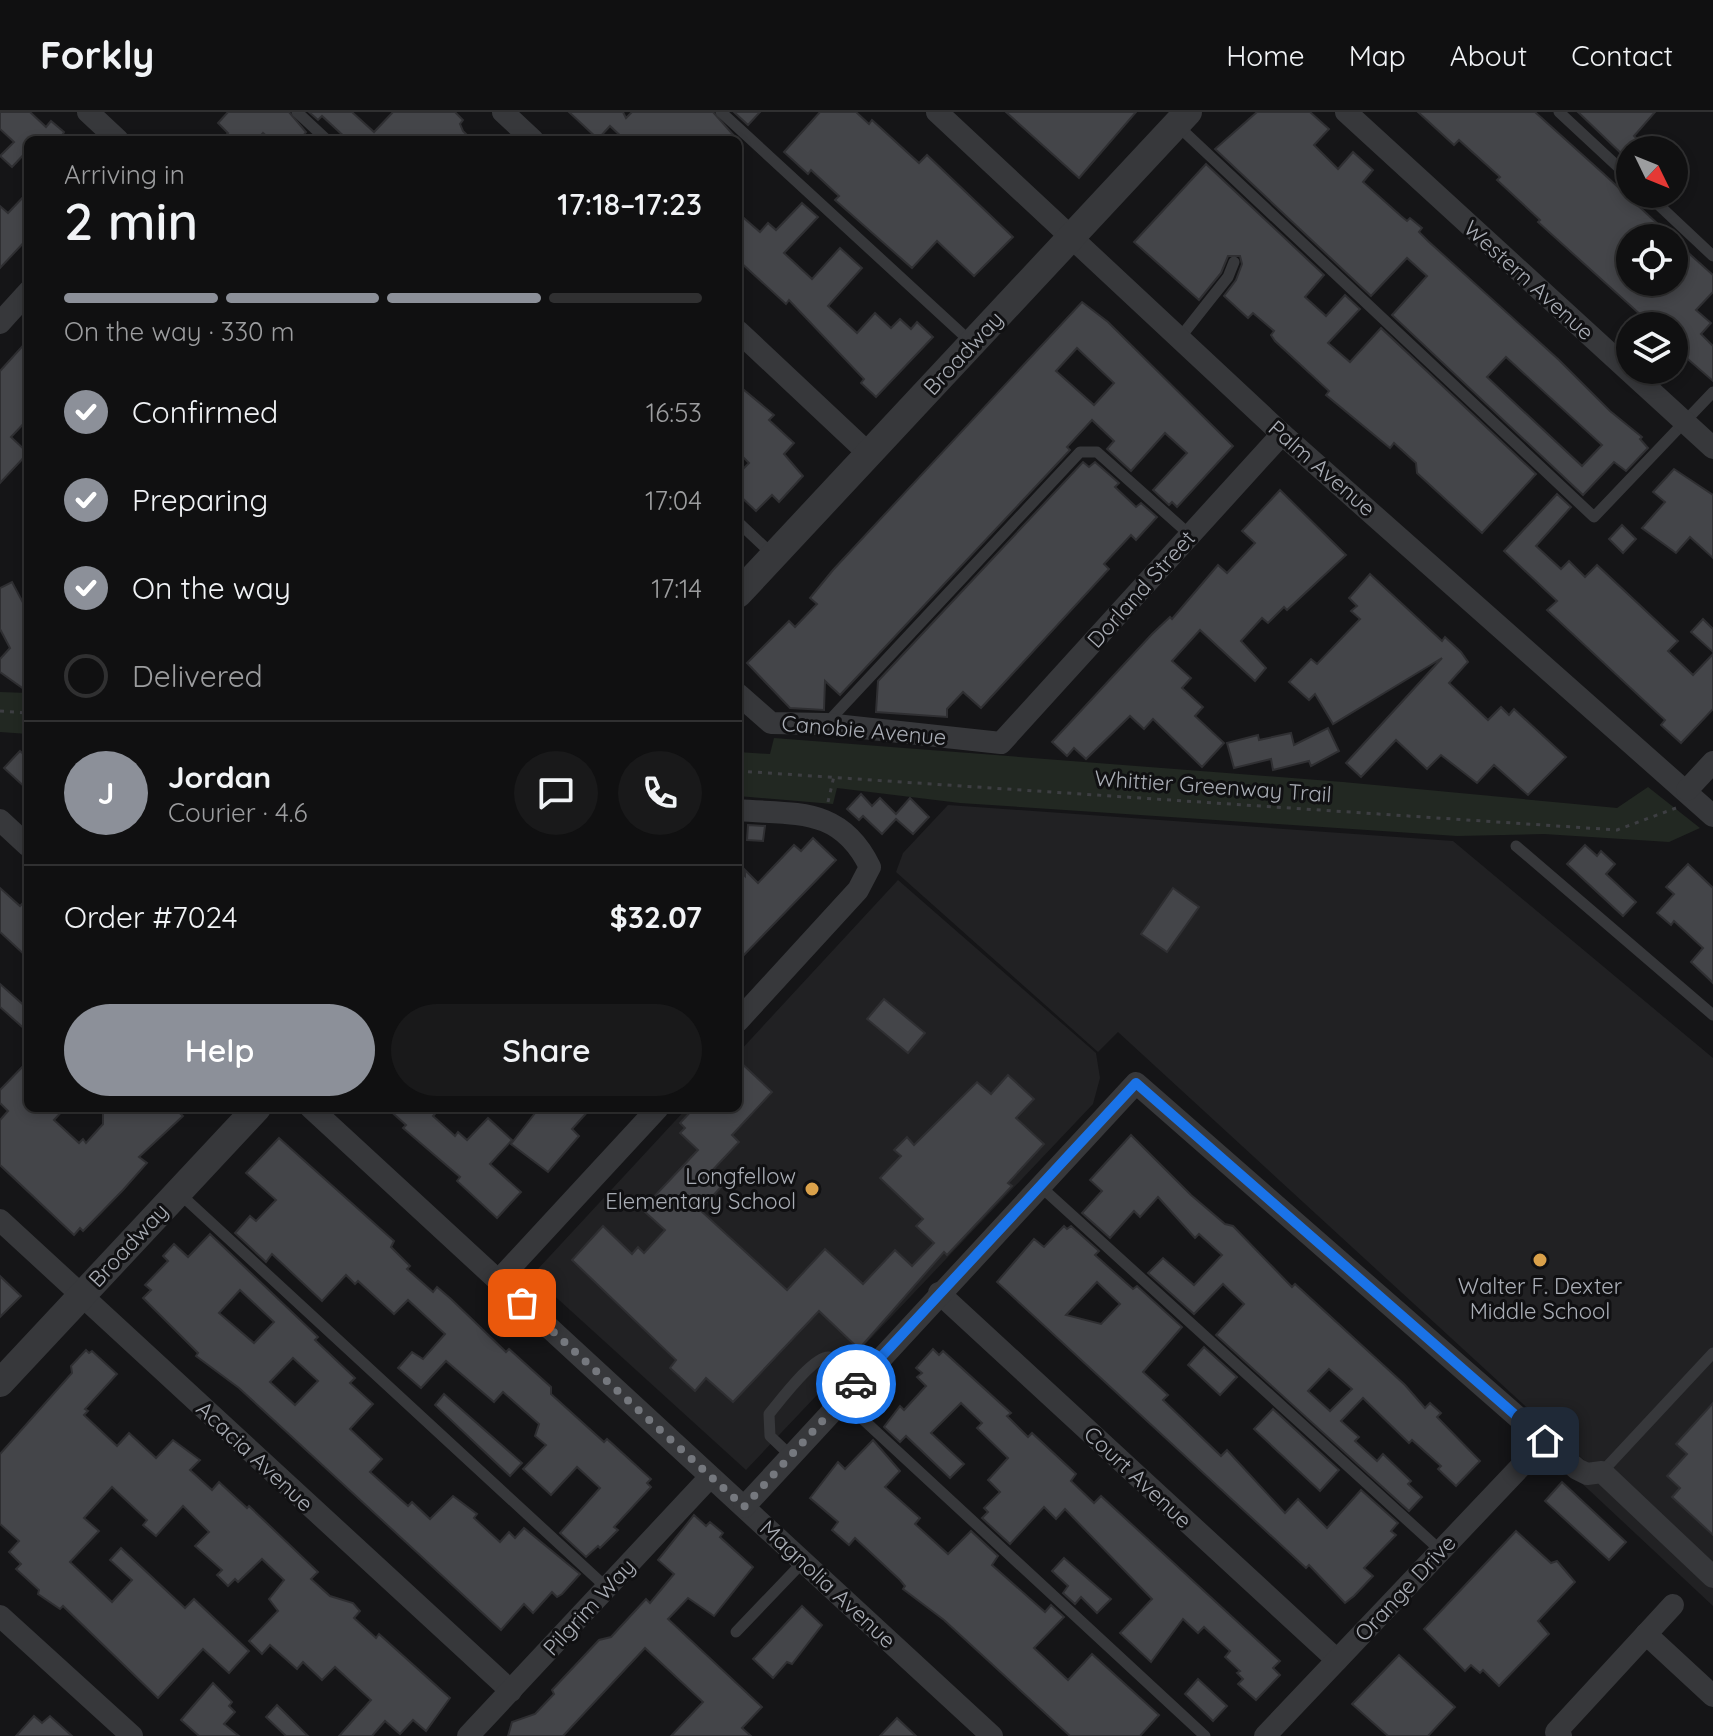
<!DOCTYPE html>
<html lang="en">
<head>
<meta charset="utf-8">
<style>
  body { margin:0; font-family:Quicksand,sans-serif; background:#19191a; color:#f1f3f6; height:100vh; display:flex; flex-direction:column; font-size:30px; white-space:nowrap }
  * { box-sizing:border-box; margin:0 }
  p { font-size:26px; color:#9c9d9f }
  .icon { flex:none; width:44px; height:44px; fill:none; stroke:currentColor; stroke-width:2; stroke-linecap:round; stroke-linejoin:round }
  .map { position:relative; flex:1; overflow:hidden }
  .drawer { position:absolute; left:24px; top:24px; width:718px; height:976px; display:flex; flex-direction:column; background:#101011; border-radius:12px; box-shadow:0 4px 12px #0003,0 0 0 2px #303031 }
  .drawer>* { flex:none }
  .needle { width:52px; rotate:133deg }
  .controls { position:absolute; left:1616px; top:24px; display:grid; gap:16px }
  .controls a { display:grid; place-items:center; width:72px; height:72px; border-radius:50%; background:#101011; box-shadow:0 4px 12px #0003,0 0 0 2px #303031; font-size:40px }
  .pin { position:absolute; display:grid; place-items:center; width:68px; height:68px; color:#fff; margin:-34px; border-radius:16px; box-shadow:0 4px 12px #0006 }
  .courier { position:absolute; display:grid; place-items:center; width:80px; height:80px; margin:-40px; border:6px solid #1a73e8; border-radius:50%; background:#fff; color:#222; box-shadow:0 2px 10px #0007 }
  .headline em { font-style:normal; font-weight:600 }
  .headline div { display:flex; flex-direction:column-reverse }
  .headline { display:flex; align-items:center; justify-content:space-between; height:136px; padding:0 40px }
  h1 { font-size:52px; font-weight:600; line-height:60px }
  .bar { display:grid; grid-template-columns:repeat(4,1fr); gap:12px 8px; align-content:center; height:96px; padding:0 40px }
  .bar i { height:10px; border-radius:6px; background:#303031 }
  .bar .on { background:#8c9099 }
  .bar p { grid-column:span 4 }
  .line { display:flex; align-items:center; gap:20px; padding:0 40px; border-top:2px solid #303031 }
  .line div { flex:1 }
  .round { display:grid; place-items:center; flex:none; width:84px; height:84px; border-radius:42px; background:#19191a }
  ol { padding:0 40px; list-style:none }
  li { display:flex; align-items:center; gap:24px; height:88px }
  li p { margin-inline-start:auto }
  li .icon { padding:8px; border-radius:50%; background:#8c9099; color:#fff; stroke-width:4 }
  li:last-child { color:#9c9d9f }
  li i { width:44px; height:44px; border:4px solid #303031; border-radius:50% }
  .action { display:flex; gap:16px; margin-top:auto; padding:16px 40px }
  .action a { flex:1; height:92px; border-radius:48px; background:#8c9099; color:#fff; font-size:32px; font-weight:600; line-height:92px; text-align:center }
  .action a+a { background:#19191a; color:#f1f3f6 }
  header { display:flex; align-items:center; gap:48px; box-sizing:border-box; height:112px; padding:0 40px; background:#101011; border-bottom:2px solid #303031 }
  header strong { font-size:38px }
  nav { display:flex; gap:44px; margin-inline-start:auto; font-size:28px }
  .map>svg:first-child { display:block }
  .built { fill:#212123 }
  .green { fill:#222822 }
  .building { fill:#444549; stroke:#2f2f32; stroke-width:2; fill-rule:evenodd }
  .lines { fill:none; stroke-linecap:round; stroke-linejoin:round }
  .path { stroke:#3d3e42; stroke-width:3; stroke-dasharray:4 6; stroke-linecap:butt }
  .service { stroke:#37383b; stroke-width:11 }
  .minor { stroke:#37383b; stroke-width:22 }
  .tertiary { stroke:#37383b; stroke-width:28 }
  .done { stroke:#75787e; stroke-width:8; stroke-dasharray:0 14.4 }
  .route { stroke:#1a73e8; stroke-width:10 }
  .poi-dot { fill:#daa14a; stroke:#101012; stroke-width:3 }
  .labels { text-anchor:middle; dominant-baseline:central; stroke-width:6; stroke-linejoin:round; paint-order:stroke }
  .street-label { font-size:22px; fill:#a9adb5; stroke:#101012 }
  .poi-label { font-size:22px; fill:#a9adb5; stroke:#101012; text-anchor:end }
</style>
</head>
<body>
<header>
<strong>Forkly</strong>
<nav><a>Home</a><a>Map</a><a>About</a><a>Contact</a></nav>
</header>
<div class="map">
<svg width="1713" height="1624" viewBox="0 0 1713 1624">
  <rect width="100%" height="100%" fill="#151517"/>
  <g class="built">
    <path d="M948 693 1453 729 1713 946V1494L1574 1364 1586 1350 1118 920 1098 940 896 760 903 741Z"/>
    <path d="M898 768 1096 941 1100 966 1093 992 746 1358 537 1168V1158L687 996H738V941Z"/>
  </g>
  <g class="green">
    <path d="M0 580 28 581V622L0 620Z"/>
    <path d="M774 626 1343 670 1617 696 1648 675 1700 716 1669 730 1544 722 1457 724 960 691 837 676 833 692 738 684V640L770 642Z"/>
  </g>
  <g class="building">
    <path d="M0 0H30L46 15 51 9 64 20 60 28H28V38L12 55 0 44 14 30 0 17Z"/>
    <path d="M228 0H289L306 20 300 28H271L263 21 257 28H222L228 21 218 11Z"/>
    <path d="M309 0H352L374 20 393 0H455L463 8 460 12 463 19 472 28H348L322 4 318 8Z"/>
    <path d="M569 0H623L626 6 632 0H713L736 26 625 28 610 14 598 27Z"/>
    <path d="M734 0H760L748 13Z"/>
    <path d="M820 0H856L869 12 872 8 919 51 927 43 1013 125 974 164 937 129 912 156 835 88 839 84 811 58 808 62 784 40Z"/>
    <path d="M1006 0H1136L1079 66Z"/>
    <path d="M1257 0H1310L1329 17 1314 33 1338 57 1353 40 1373 58 1363 70 1401 104 1407 109 1410 106 1422 116 1419 120 1428 129 1559 248 1610 299 1642 325 1640 327 1648 336 1626 359 1614 350 1583 383 1392 203 1427 164 1407 146 1371 184 1215 37ZM1506 245 1602 333 1582 354 1487 265Z"/>
    <path d="M1418 0H1535L1606 64 1673 126H1630V170H1674V128L1713 163V180L1696 198 1711 211 1701 222 1713 234V269L1674 235V214H1653L1538 110 1540 108 1497 68 1500 65 1459 28 1454 33Z"/>
    <path d="M1578 0H1655L1634 24 1640 30 1625 45Z"/>
    <path d="M1206 52 1324 163 1305 185 1326 204 1345 183 1360 197 1328 231 1350 250 1381 216 1536 362 1482 421 1417 361 1416 351 1394 331 1390 336 1326 283 1329 279 1275 229 1271 223 1274 219 1253 201 1248 206 1224 184 1236 168 1242 152 1240 144H1228L1221 161 1199 188 1134 130Z"/>
    <path d="M28 80V126L0 156V94L8 101Z"/>
    <path d="M802 91 818 105 784 141 812 167 840 136 862 156 828 194 857 221 875 201 891 216 900 207 911 217 917 210 933 225 876 285 861 271 864 267 789 188 786 192 738 148V101L760 120 768 111 776 118Z"/>
    <path d="M1082 190 1108 210 1233 334 1177 395 1172 390 1169 393 1153 378 1187 341 1165 321 1131 359 1107 337 1114 329 1092 308 1067 335 1070 338 840 583 825 569 824 598 790 596 747 551 789 509 795 515 817 492 810 486 833 458ZM1077 236 1114 271 1094 293 1056 259Z"/>
    <path d="M28 228V307L11 325 28 341 0 371V259Z"/>
    <path d="M738 273 774 303 769 308 794 331 784 342 803 364 779 390 772 383 756 399 738 382V362L749 351 738 340Z"/>
    <path d="M1083 350 1089 355 1095 350 1119 371 1115 375 1136 395 1141 391 1157 405 1136 428 1131 423 1104 452 1109 457 981 596 963 580 947 597V605L876 600 878 569Z"/>
    <path d="M1674 357 1713 383V446L1690 425 1676 441 1642 416 1665 390 1653 380Z"/>
    <path d="M1280 378 1346 443 1287 498 1284 495 1268 511 1262 506 1241 529 1266 556 1255 569 1200 518 1172 549 1191 566 1182 576 1203 595 1195 604 1224 631 1202 655 1153 607 1144 617 1130 604 1086 647 1074 636 1067 644 1052 630 1152 522 1170 505 1172 507 1218 453 1227 461 1255 431 1242 419Z"/>
    <path d="M1557 382 1571 395 1536 434 1561 457 1569 449 1585 465 1597 453 1678 529 1668 539 1693 563 1713 542V597L1681 631 1661 613 1665 608 1547 498 1557 489 1504 439Z"/>
    <path d="M1622 413 1636 427 1623 441 1609 427Z"/>
    <path d="M1370 462 1442 529 1445 525 1461 540 1468 550 1449 571 1488 608 1501 595 1509 603 1514 597 1566 645 1528 683 1494 653 1477 671 1441 643 1427 657 1396 628 1361 665 1346 651 1442 546 1333 612 1315 582 1309 588 1289 570 1311 547 1317 552 1360 507 1351 499 1357 494 1349 486Z"/>
    <path d="M12 470 28 500V580L0 560V547L10 536 0 517V476Z"/>
    <path d="M1703 507 1713 517V540L1691 520Z"/>
    <path d="M1328 616 1339 639 1311 654 1309 649 1273 658 1271 647 1234 656 1227 631 1258 623 1259 628 1291 621 1294 633Z"/>
    <path d="M20 639 28 646V678L4 656Z"/>
    <path d="M861 682 872 694 880 686 896 702 910 686 929 705 913 722 896 707 882 722 863 704 859 708 847 697Z"/>
    <path d="M748 713 765 714 763 729 747 728Z"/>
    <path d="M813 726 836 748 738 849V758L745 764V758L758 771 794 733 801 739Z"/>
    <path d="M1585 733 1597 744 1601 739 1615 752 1606 762 1636 790 1623 804 1567 752Z"/>
    <path d="M1688 752 1713 776V871L1691 850 1703 836 1674 809 1671 813 1657 801 1674 782 1666 775Z"/>
    <path d="M0 776 20 794 28 786V846L0 820Z"/>
    <path d="M1173 776 1199 795 1167 840 1141 822Z"/>
    <path d="M0 872 28 897V920L0 895Z"/>
    <path d="M884 887 925 921 908 941 867 907Z"/>
    <path d="M738 948 772 980 732 1023 739 1030 708 1063 721 1075 700 1098 787 1178 825 1137 863 1172 895 1138 912 1154 934 1131 916 1114 923 1107 880 1066 901 1044 894 1038 907 1025 914 1033 977 970 991 982 1008 963 1034 987 1016 1006 1044 1032 1008 1071 1012 1074 947 1143 944 1140 859 1237 819 1199 733 1290 706 1266 695 1279 670 1256 676 1248 572 1148 603 1114 632 1142 638 1135 644 1141 665 1118 645 1100 652 1093 649 1090 698 1038 680 1021 685 1016 680 1011 694 996H738Z"/>
    <path d="M28 949V996H65L54 1008 79 1031 83 1027 86 1031 103 1012V996H174L183 1004 139 1045 147 1051 123 1078 83 1119 80 1116 74 1123 0 1053V1008L8 999 0 991V978Z"/>
    <path d="M387 996H440L433 1004 455 1024 458 1020 467 1028 488 1006 512 1028 490 1052 521 1080 497 1106 457 1069 460 1065 403 1016 406 1013Z"/>
    <path d="M539 996H591L572 1017 579 1024 548 1060 511 1032Z"/>
    <path d="M1131 1023 1191 1083 1225 1112 1233 1114 1292 1175 1295 1172 1405 1273 1425 1296 1430 1291 1441 1301 1437 1305 1480 1349 1456 1374 1438 1357 1441 1354 1412 1328 1409 1331 1363 1286 1341 1309 1359 1325 1355 1329 1377 1349 1383 1342 1411 1369 1408 1372 1422 1385 1409 1399 1216 1223 1244 1192 1223 1172 1194 1202 1148 1161 1163 1146 1194 1173 1222 1143 1199 1122 1195 1126 1158 1085 1140 1105 1134 1099 1110 1126 1082 1101 1102 1079 1090 1068ZM1329 1257 1352 1277 1330 1299 1308 1279Z"/>
    <path d="M279 1026 394 1129 391 1135 410 1154 407 1157 433 1180 437 1175 451 1187 506 1240 509 1237 551 1275V1282L604 1330 607 1327 651 1367 647 1371 651 1375 614 1415 618 1418 600 1436 598 1434 586 1445 560 1421 600 1376 577 1355 551 1383 523 1357 546 1333 535 1324 539 1312 503 1280 494 1290 446 1249 421 1276 398 1256 412 1240 423 1247 445 1222 408 1188 394 1202 358 1169 355 1172 346 1163 322 1189 272 1142 266 1150 235 1121 250 1104 256 1109 276 1088 246 1061Z"/>
    <path d="M1064 1114 1067 1117 1071 1114 1099 1139 1095 1143 1133 1177 1137 1174 1182 1215 1143 1260 1168 1283 1163 1288 1221 1344 1227 1338 1285 1401 1298 1387 1327 1416 1361 1378 1398 1411 1391 1419 1396 1423 1364 1456 1373 1464 1354 1484 1345 1491 1309 1453 1306 1456 997 1170 1034 1127 1044 1135ZM1097 1170 1120 1192 1101 1212 1066 1203Z"/>
    <path d="M210 1122 318 1225 315 1228 355 1266 350 1271 373 1292 350 1317 382 1347 370 1360 408 1394 412 1390 430 1407 453 1384 477 1402 474 1406 500 1430 509 1420 515 1426 524 1416 580 1462 562 1482 557 1485 552 1480 533 1501 524 1492 501 1518 239 1276 196 1244 198 1241 143 1186 151 1178 145 1173 168 1149 163 1144 174 1132 188 1145ZM240 1178 274 1210 254 1231 219 1201ZM293 1246 318 1269 295 1293 270 1270Z"/>
    <path d="M0 1164 21 1184 0 1205Z"/>
    <path d="M1204 1235 1237 1265 1220 1283 1188 1253Z"/>
    <path d="M933 1237 939 1243 943 1239 1011 1301 1007 1304 1028 1325 1032 1321 1076 1362 1071 1369 1094 1391 1101 1384 1280 1549 1273 1556 1280 1563 1256 1588 1238 1572 1243 1567 1237 1561 1240 1559 1225 1545 1230 1539 1204 1515 1198 1521 1183 1507 1151 1550 1120 1521 1152 1487 1065 1397 1056 1407 1044 1395 1010 1432 982 1406 988 1400 984 1396 1000 1380 988 1368 1008 1346 977 1316 982 1311 961 1291 931 1321 964 1352 950 1366 906 1324 900 1330 884 1315 900 1294 904 1298 926 1274 917 1265 922 1261 916 1256Z"/>
    <path d="M86 1238 89 1241 92 1239 117 1262 85 1297 88 1299 84 1303 117 1334 129 1321 156 1346 173 1328 200 1348 190 1358 212 1378 219 1370 247 1396 249 1394 318 1460 311 1467 330 1484 353 1491 360 1499 354 1506 376 1526 379 1522 450 1586 426 1619 413 1608 400 1622 385 1609 372 1624H339L371 1588 335 1555 322 1568 303 1550 297 1557 270 1533 262 1542 249 1529 278 1499 269 1487 284 1468 262 1447 238 1470 235 1467 228 1474 217 1463 222 1458 195 1434 209 1420 183 1394 156 1424 143 1413 147 1408 112 1375 84 1406 99 1419 70 1450 112 1490 132 1468 110 1448 121 1436 185 1496 194 1487 249 1539 229 1561 203 1537 158 1586 63 1494 60 1497 38 1482 39 1478 16 1457 21 1452 9 1440 19 1429 0 1412V1342L72 1261 71 1254Z"/>
    <path d="M444 1282 522 1351 510 1364 435 1293Z"/>
    <path d="M1713 1291V1423L1672 1385 1680 1376 1667 1364 1687 1342 1676 1332Z"/>
    <path d="M1273 1297 1339 1358 1320 1379 1254 1317Z"/>
    <path d="M873 1328 900 1359 885 1375 920 1406 915 1412 948 1442 971 1419 998 1444 992 1453 1045 1500 1051 1493 1064 1505 1034 1536 1068 1568 1092 1542 1159 1603 1140 1624H1070L944 1508 903 1477 905 1474 900 1468 855 1426 849 1433 832 1418 838 1410 810 1386 838 1350 845 1357Z"/>
    <path d="M1562 1370 1626 1430 1609 1448 1545 1389Z"/>
    <path d="M694 1403 706 1414 710 1410 723 1421 720 1425 753 1455 714 1504 688 1486 668 1507 762 1595 742 1616 751 1624H671L703 1590 645 1536 563 1624H508L512 1610 535 1602 554 1582 552 1578 599 1528 611 1525 646 1487 650 1491 674 1462 658 1448Z"/>
    <path d="M1516 1419 1551 1451 1557 1449 1575 1470 1538 1509 1549 1522 1499 1574 1483 1558 1480 1561 1471 1553 1465 1559 1424 1517Z"/>
    <path d="M1064 1446 1111 1487 1097 1501 1081 1485 1075 1492 1063 1481 1068 1474 1052 1459Z"/>
    <path d="M802 1494 822 1513 792 1552 787 1550 773 1566 753 1547Z"/>
    <path d="M1399 1543 1455 1595 1428 1624H1388L1352 1592Z"/>
    <path d="M1198 1567 1227 1594 1213 1609 1185 1582Z"/>
    <path d="M213 1571 232 1590 229 1594 235 1600 224 1612 239 1624H199L181 1608Z"/>
    <path d="M277 1593 308 1624H286L266 1605Z"/>
    <path d="M34 1604 42 1611 50 1604 72 1624H16Z"/>
    <path d="M897 1606 916 1624H880Z"/>
  </g>
  <g class="lines">
    <g class="path">
      <path d="M0 599 28 601"/>
      <path d="M738 659 1617 718 1676 696"/>
      <path d="M828 690 834 664"/>
    </g>
    <g class="service">
      <path d="M297 0 327 28"/>
      <path d="M721 0 972 231"/>
      <path d="M1559 0 1630 66"/>
      <path d="M1178 14 1594 405 1713 280"/>
      <path d="M1647 82 1713 144"/>
      <path d="M1179 227 1228 165 1234 150"/>
      <path d="M738 410 773 443"/>
      <path d="M826 612 1080 340H1097L1190 423"/>
      <path d="M1516 734 1713 903"/>
      <path d="M1040 1074 1440 1438"/>
      <path d="M179 1081 607 1476"/>
      <path d="M842 1288 1205 1624"/>
      <path d="M791 1344 770 1324 769 1302C779 1290 814 1243 829 1245 841 1247 852 1259 861 1266"/>
      <path d="M1602 1360 1713 1241"/>
      <path d="M736 1520 803 1450"/>
    </g>
    <g class="minor">
      <path d="M88 0 118 28"/>
      <path d="M503 0 533 28"/>
      <path d="M937 0 1282 322 1713 704"/>
      <path d="M1346 0 1713 336"/>
      <path d="M0 211 28 180"/>
      <path d="M738 219 869 342"/>
      <path d="M738 582 771 611 826 612 1001 631 1282 322"/>
      <path d="M1687 678 1713 650"/>
      <path d="M738 698C796 703 840 694 870 755L858 778 738 909"/>
      <path d="M0 708 28 734"/>
      <path d="M311 996 992 1624"/>
      <path d="M0 1108 511 1579"/>
      <path d="M498 1169 658 996"/>
      <path d="M939 1181 1337 1548"/>
      <path d="M744 1395 1136 971 1577 1357 1587 1362 1602 1360 1713 1465"/>
      <path d="M0 1504 132 1624"/>
      <path d="M1646 1522 1713 1584"/>
      <path d="M468 1624 710 1365"/>
      <path d="M1265 1624 1545 1329"/>
      <path d="M1561 1624 1556 1620 1673 1493"/>
    </g>
    <g class="tertiary">
      <path d="M738 482 1188 0"/>
      <path d="M0 1271 257 996"/>
    </g>
  </g>
  <g class="lines">
    <path class="done" d="M522 1191 744 1395 856 1272"/>
    <path class="route" d="M856 1272 1136 971 1545 1329"/>
  </g>
  <g class="poi-dot">
    <circle cx="812" cy="1077" r="8"/>
    <circle cx="1540" cy="1148" r="8"/>
  </g>
  <g class="labels">
    <g class="street-label">
      <text transform="translate(1529 168) rotate(42)">Western Avenue</text>
      <text transform="translate(963 241) rotate(-47)">Broadway</text>
      <text transform="translate(1322 356) rotate(41)">Palm Avenue</text>
      <text transform="translate(1141 477) rotate(-48)">Dorland Street</text>
      <text transform="translate(864 618) rotate(5)">Canobie Avenue</text>
      <text transform="translate(1213 674) rotate(4)">Whittier Greenway Trail</text>
      <text transform="translate(128 1133) rotate(-47)">Broadway</text>
      <text transform="translate(255 1344) rotate(43)">Acacia Avenue</text>
      <text transform="translate(1138 1365) rotate(43)">Court Avenue</text>
      <text transform="translate(828 1472) rotate(43)">Magnolia Avenue</text>
      <text transform="translate(1405 1476) rotate(-47)">Orange Drive</text>
      <text transform="translate(589 1495) rotate(-47)">Pilgrim Way</text>
    </g>
    <g class="poi-label">
      <text x="796" y="1064">Longfellow<tspan x="796" dy="25">Elementary School</tspan></text>
      <text x="1540" y="1174" text-anchor="middle">Walter F. Dexter<tspan x="1540" dy="25">Middle School</tspan></text>
    </g>
  </g>
</svg>
<div class="controls">
<a><svg class="needle" viewBox="-14 -14 28 28"><path d="M0-13l5 13h-10z" fill="#e53935"/><path d="M0 13l5-13h-10z" fill="#9c9d9f"/></svg></a>
<a><svg class="icon" aria-label="locate" viewBox="0 0 24 24"><circle cx="12" cy="12" r="6"/><path d="M12 2v4M12 18v4M2 12h4M18 12h4"/></svg></a>
<a><svg class="icon" aria-label="layers" viewBox="0 0 24 24"><path d="M12 4l9 5-9 5-9-5zM3 14l9 5 9-5"/></svg></a>
</div>
<div class="pin" style="left:522px;top:1191px;background:#ea580c"><svg class="icon" aria-label="bag" viewBox="0 0 24 24"><path d="M5 8h14l-1 12H6zM9 8a3 3 0 0 1 6 0"/></svg></div>
<div class="pin" style="left:1545px;top:1329px;background:#1f2937"><svg class="icon" aria-label="home" viewBox="0 0 24 24"><path d="M3 11l9-7 9 7M6 9v11h12V9"/></svg></div>
<div class="courier" style="left:856px;top:1272px"><svg class="icon" aria-label="car" viewBox="0 0 24 24"><path d="M5 17H2v-5l4-1 3-4h7l3 4 3 1v5h-3M9 17h6M6 11h13"/><circle cx="7" cy="17" r="2"/><circle cx="17" cy="17" r="2"/></svg></div>
<section class="drawer">
<div class="headline"><div><h1>2 min</h1><p>Arriving in</p></div><em>17:18–17:23</em></div>
<div class="bar"><i class="on"></i><i class="on"></i><i class="on"></i><i></i><p>On the way · 330 m</p></div>
<ol>
<li><svg class="icon" aria-label="check" viewBox="0 0 24 24"><path d="M5 12l5 5 9-10"/></svg>Confirmed<p>16:53</p></li>
<li><svg class="icon" aria-label="check" viewBox="0 0 24 24"><path d="M5 12l5 5 9-10"/></svg>Preparing<p>17:04</p></li>
<li><svg class="icon" aria-label="check" viewBox="0 0 24 24"><path d="M5 12l5 5 9-10"/></svg>On the way<p>17:14</p></li>
<li><i></i>Delivered</li>
</ol>
<div class="line" style="height:144px"><b class="round" style="background:#8c9099;color:#fff">J</b><div><b>Jordan</b><p>Courier · 4.6</p></div><a class="round"><svg class="icon" aria-label="chat" viewBox="0 0 24 24"><path d="M4 5h16v11H9l-5 4z"/></svg></a><a class="round"><svg class="icon" aria-label="phone" viewBox="0 0 24 24"><path d="M5 4h4l2 5-3 2q2 4 5 5l2-3 5 2v4C11 20 4 13 5 4z"/></svg></a></div>
<div class="line" style="height:104px"><div>Order #7024</div><b>$32.07</b></div>
<div class="action"><a>Help</a><a>Share</a></div>
</section>
</div>
</body>
</html>
